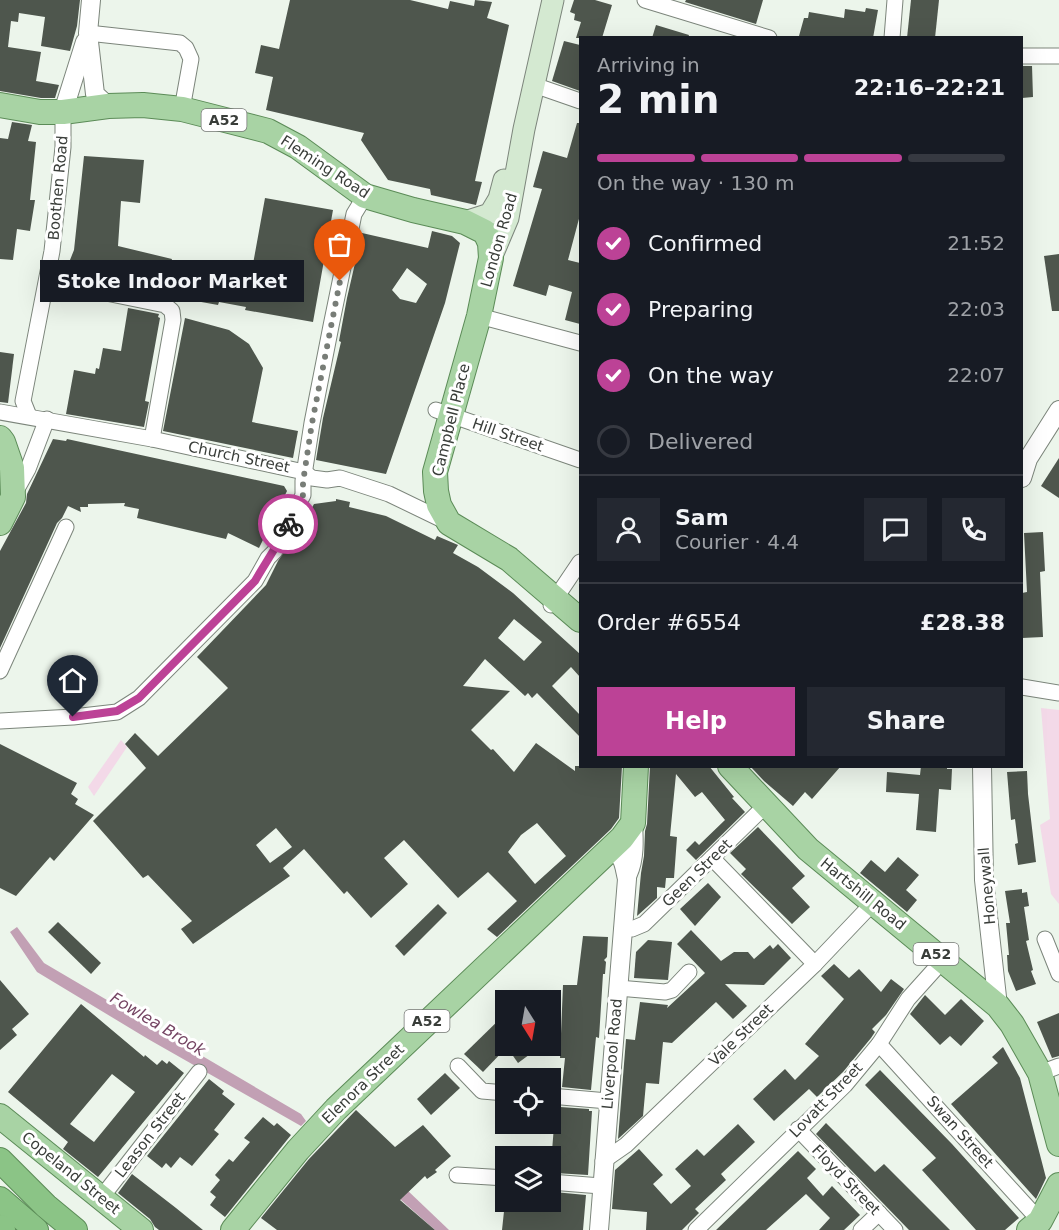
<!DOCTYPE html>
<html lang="en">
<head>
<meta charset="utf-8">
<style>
  body { margin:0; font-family:"DejaVu Sans",sans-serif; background:#242831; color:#f1f3f6; height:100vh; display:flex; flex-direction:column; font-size:22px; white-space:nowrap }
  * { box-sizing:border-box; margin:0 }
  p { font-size:20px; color:#9ea1a6 }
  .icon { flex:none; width:33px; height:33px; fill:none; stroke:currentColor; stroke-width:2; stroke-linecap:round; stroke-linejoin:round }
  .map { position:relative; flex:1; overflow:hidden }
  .sheet { position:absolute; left:579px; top:36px; width:444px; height:732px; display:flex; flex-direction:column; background:#171b24; border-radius:0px; box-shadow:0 6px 24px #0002 }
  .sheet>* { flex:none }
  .needle { width:39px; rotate:169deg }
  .buttons { position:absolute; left:495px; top:990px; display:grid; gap:12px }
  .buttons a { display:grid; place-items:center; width:66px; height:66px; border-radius:0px; background:#171b24; box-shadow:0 6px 24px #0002; font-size:30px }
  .pin { position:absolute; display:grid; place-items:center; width:51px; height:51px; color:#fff; margin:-62px -26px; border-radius:50% 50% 50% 0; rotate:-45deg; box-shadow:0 0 6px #0007 }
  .pin .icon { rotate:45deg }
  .courier { position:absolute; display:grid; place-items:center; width:60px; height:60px; margin:-30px; border:4px solid #bc4296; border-radius:50%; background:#fff; color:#222; box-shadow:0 2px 8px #0007 }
  .bubble { position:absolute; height:42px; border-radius:0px; background:#171b24; box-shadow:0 6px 24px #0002; font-size:20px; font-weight:800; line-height:42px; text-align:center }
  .head em { font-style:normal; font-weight:800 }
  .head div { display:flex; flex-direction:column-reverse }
  .head { display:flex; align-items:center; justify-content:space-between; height:102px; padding:0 18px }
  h1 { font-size:39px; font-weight:800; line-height:45px }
  .bar { display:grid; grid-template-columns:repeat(4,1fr); gap:9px 6px; align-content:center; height:72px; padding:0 18px }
  .bar i { height:8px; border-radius:4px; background:#363941 }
  .bar .active { background:#bc4296 }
  .bar p { grid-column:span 4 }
  .line { display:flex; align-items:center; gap:15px; padding:0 18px; border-top:2px solid #363941 }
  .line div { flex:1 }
  .round { display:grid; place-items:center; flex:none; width:63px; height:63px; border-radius:0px; background:#242831 }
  ol { padding:0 18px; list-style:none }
  li { display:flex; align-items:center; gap:18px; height:66px }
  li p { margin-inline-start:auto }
  li .icon { padding:6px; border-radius:50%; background:#bc4296; color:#fff; stroke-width:4 }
  li:last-child { color:#9ea1a6 }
  li i { width:33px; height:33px; border:3px solid #363941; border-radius:50% }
  .primary-button { display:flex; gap:12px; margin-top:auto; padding:12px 18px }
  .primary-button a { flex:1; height:69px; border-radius:0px; background:#bc4296; color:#fff; font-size:24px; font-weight:800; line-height:69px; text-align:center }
  .primary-button a+a { background:#242831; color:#f1f3f6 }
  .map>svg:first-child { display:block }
  .green { fill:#f3d9e8 }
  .water { fill:#c2a0b4 }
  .building { fill:#4e564d; fill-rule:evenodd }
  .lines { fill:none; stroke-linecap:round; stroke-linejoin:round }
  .minor-casing { stroke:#7c857b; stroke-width:17 }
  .tertiary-casing { stroke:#7c857b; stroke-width:20 }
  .secondary-casing { stroke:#7c857b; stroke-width:23 }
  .primary-casing { stroke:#5b8b57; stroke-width:26 }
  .trunk-casing { stroke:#5b8b57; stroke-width:26 }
  .minor { stroke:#fff; stroke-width:15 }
  .tertiary { stroke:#fff; stroke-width:18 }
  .secondary { stroke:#d4e9d1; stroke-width:21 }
  .primary { stroke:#a8d3a4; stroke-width:24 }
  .trunk { stroke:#8bc486; stroke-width:24 }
  .done { stroke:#787d77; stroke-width:6; stroke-dasharray:0 10.8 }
  .route { stroke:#bc4296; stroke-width:8 }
  .labels { text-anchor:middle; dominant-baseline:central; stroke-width:6; stroke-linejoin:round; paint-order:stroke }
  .shield { fill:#fff; stroke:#747774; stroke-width:1.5 }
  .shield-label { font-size:14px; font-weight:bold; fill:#393d39 }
  .street-label { font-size:15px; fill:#393d39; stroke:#fff }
  .water-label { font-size:16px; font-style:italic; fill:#754563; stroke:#fff }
</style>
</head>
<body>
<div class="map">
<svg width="1059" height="1230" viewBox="0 0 1059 1230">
  <rect width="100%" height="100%" fill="#ecf5eb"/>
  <g class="green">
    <path d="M1041 708 1059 710V904L1051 894 1040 825 1050 819Z"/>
    <path d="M121 740 127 747 94 796 88 787Z"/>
  </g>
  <g class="water">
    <path d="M17 927 44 963 301 1114 306 1121 301 1126 148 1039 37 972 10 932Z"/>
    <path d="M357 1161 406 1189 449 1230H435Z"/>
  </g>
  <g class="building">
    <path d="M0 0H80L77 26 70 51 41 46 45 17 19 13 18 22 11 21 8 47 41 52 36 81 59 85 55 98H41L0 91Z"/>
    <path d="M290 0H410L448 9 450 1 474 6 475 0 492 2 487 18 509 25 475 181 482 182 476 205 431 195 430 189 388 180 361 140 364 133 266 110 273 77 255 73 261 45 279 49Z"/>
    <path d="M574 0H595L612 5 602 38H576L581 22 574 20 575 14 570 12Z"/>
    <path d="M686 0H763L756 24 685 2Z"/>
    <path d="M911 0H939L935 38H907Z"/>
    <path d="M866 8 878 10 873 38 799 36 804 18H808L809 12 844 18 845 9 865 12Z"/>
    <path d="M656 25 689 35 688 38H652Z"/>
    <path d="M564 41 580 45V91L552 81Z"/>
    <path d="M1022 66H1032L1033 97 1022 98Z"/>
    <path d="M12 122 32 125 28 141 36 142 30 200H35L30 231 17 229 13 260 0 259V138L8 139Z"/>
    <path d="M577 123H580V215L568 260 580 263V324L565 320 572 292 549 285 546 296 513 286 542 189 533 187 543 151 567 158Z"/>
    <path d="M84 156 144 160 140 203 121 201 118 246 172 259 163 295 74 276 70 260 74 250Z"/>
    <path d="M265 198 333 210 313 322 245 310 246 307 219 302 218 305 190 300 195 277 249 286Z"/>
    <path d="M432 231 452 236 460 243 445 303 386 474 316 460 323 418 341 342 339 341 347 298 362 233 428 248ZM407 268 427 284 416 303 400 299 392 290Z"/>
    <path d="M1059 254V311H1052L1044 256Z"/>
    <path d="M128 308 159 314 158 317 160 318 145 401 149 402 144 427 66 414 74 370 95 374 96 368 99 369 103 348 121 351Z"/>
    <path d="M185 318 229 330 249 344 263 368 252 422 298 431 293 458 163 431Z"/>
    <path d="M0 352 14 354 8 403 0 402Z"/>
    <path d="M53 439 66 441 67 439 284 486 287 491 259 548 228 533 226 539 137 518 139 509 124 506 125 503 88 504V507H80L81 512 68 506 62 518 57 523 0 648V551L26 503 27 494Z"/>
    <path d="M1059 458V498L1041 486Z"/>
    <path d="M336 499 350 502 349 507 386 516 435 540 437 536 458 545 453 553 478 567 513 593 580 654V677L571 667 552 686 580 715V737L537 693 532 698 528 693 525 696 485 659 463 686 510 691 471 730 491 750 493 749 514 772 536 743 575 771V766H622L619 818 611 829 497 937 487 929 517 901 488 872 458 898 404 840 384 858 408 884 371 918 347 891 344 894 304 849 283 868 290 876 193 944 181 929 192 921 148 875 143 878 93 821 146 768 125 744 135 733 158 756 228 688 197 657 266 585 278 561 292 539 294 540 314 504 336 501ZM514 619 542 642 524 661 498 638ZM537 823 566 856 535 884 508 852 521 835ZM276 828 292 847 270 863 256 845Z"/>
    <path d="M1043 532 1045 571 1040 572 1043 637 1022 638V593L1027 592 1024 533Z"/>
    <path d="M0 744 77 783 71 794 78 799 75 804 94 815 54 861 50 857 16 896 0 888Z"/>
    <path d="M650 766H709L734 797 732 798 745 812 696 860 686 850 695 841 699 845 725 820 702 792 695 797 676 774 670 836 677 837 674 878H666L665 888 657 887V898L637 916 641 873 644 856 645 831 647 824Z"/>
    <path d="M750 766H841L812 799 805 792 793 806 764 781Z"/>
    <path d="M921 766H947V769H952L951 790 939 789 936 832 916 830 919 794 886 792 887 772 920 775Z"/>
    <path d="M1027 771 1028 794 1036 862 1018 865 1015 844 1018 843 1015 819 1011 820 1007 772Z"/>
    <path d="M758 827 805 876 792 888 810 907 792 924 741 874 746 869 730 853Z"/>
    <path d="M898 857 919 875 906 890 917 900 907 912 860 873 871 860 885 872Z"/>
    <path d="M708 883 721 897 695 926 680 909Z"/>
    <path d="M1022 889V893L1027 892 1029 906 1024 907 1029 940 1026 941 1033 970 1031 971 1036 984 1016 991 1008 971 1007 955H1009L1006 923H1010L1005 891Z"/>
    <path d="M438 904 447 913 404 956 395 946Z"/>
    <path d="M58 922 101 963 91 974 48 932Z"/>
    <path d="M691 930 721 961 734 952H748L754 959 770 945 773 949 778 944 791 958 764 985 725 984 747 1006 733 1019 716 1002 672 1043 663 1042 659 1084 646 1083 643 1116 618 1139 626 1039 635 1040 640 1002 668 1005 667 1008 705 973 677 944Z"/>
    <path d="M583 936 608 937 607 957 604 960 606 962 605 974H603L599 1038 596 1037 591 1090 562 1087 565 1058H560L563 985H577Z"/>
    <path d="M648 940 672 942 668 980 634 978 636 952Z"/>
    <path d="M834 964 849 978 859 969 881 992 891 979 904 989 886 1015 872 1029 875 1032 871 1038 843 1072 817 1097 809 1089 774 1121 753 1099 785 1069 795 1080 819 1056 805 1044 844 999 821 976Z"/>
    <path d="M0 980 29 1014 12 1029 17 1035 0 1050Z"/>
    <path d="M925 995 945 1015 961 999 984 1021 961 1046 950 1036 940 1045 910 1014Z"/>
    <path d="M81 1004 144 1057 145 1055 157 1065 162 1060 167 1064 169 1061 184 1073 98 1177 63 1149 68 1142 8 1092ZM112 1074 135 1092 94 1142 70 1124Z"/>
    <path d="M506 1013V1048L483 1072 464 1054Z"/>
    <path d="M1059 1013V1056L1052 1058 1037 1022Z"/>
    <path d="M521 1046H541L518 1063 511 1053Z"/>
    <path d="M1003 1047 1020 1078 1046 1178 1036 1199 951 1104 998 1063 992 1057Z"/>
    <path d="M880 1070 952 1144 1019 1218 1005 1230H976L922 1170 936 1158 865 1085Z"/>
    <path d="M445 1073 460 1088 431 1115 417 1099Z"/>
    <path d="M209 1079 224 1091 222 1094 235 1104 214 1130 219 1134 192 1166 180 1157 171 1168 166 1163 162 1168 147 1156Z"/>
    <path d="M560 1107 589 1109V1111H592L588 1175 555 1173 557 1151H552L554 1126H550V1109H560Z"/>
    <path d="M356 1110 395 1147 423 1125 451 1156 435 1170 437 1172 427 1179 425 1176 400 1200 435 1230H277L261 1218 309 1159Z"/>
    <path d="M263 1117 274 1126 277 1123 291 1135 225 1217 210 1205 216 1197 210 1192 220 1180 215 1175 229 1159 233 1162 250 1142 244 1138Z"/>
    <path d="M826 1123 875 1172 884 1164 950 1230H909L816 1134Z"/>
    <path d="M738 1124 755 1142 721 1174 726 1180 695 1209 699 1213 682 1230H646L647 1212 612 1209 615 1170 639 1149 663 1175 653 1184 671 1204 691 1186 675 1169 697 1149 704 1156Z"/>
    <path d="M798 1151 816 1169 807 1178 823 1196 832 1186 860 1215 844 1230H819L830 1218 806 1194 766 1230H716Z"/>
    <path d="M132 1174 176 1208 203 1230H159L155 1227 150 1219 118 1193Z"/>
    <path d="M554 1192 586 1195 583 1230H502L505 1202H550V1196H554Z"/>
  </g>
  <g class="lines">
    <g class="minor-casing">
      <g id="minor">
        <path d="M645 0 769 38"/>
        <path d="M88 33 180 43 186 48 191 59 182 109"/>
        <path d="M892 38 895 0"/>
        <path d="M1022 56H1059"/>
        <path d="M534 85 580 101"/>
        <path d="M47 281 165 305 172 311 173 320 152 439"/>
        <path d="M479 316 580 343"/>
        <path d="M436 410 580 460"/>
        <path d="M0 412 152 439 304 472 312 478 327 480 340 478 389 494 447 522"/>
        <path d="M29 416 23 401 52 251 63 147V112"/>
        <path d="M14 494 28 469 47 419"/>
        <path d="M551 605 580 562"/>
        <path d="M0 671 66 527"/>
        <path d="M1022 687 1059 693"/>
        <path d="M0 721 73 717 117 712 139 698 255 581 268 558 275 551 303 495V481L312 423 331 326 354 214 365 196"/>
        <path d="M712 858 815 964"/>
        <path d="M622 929H632L644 924 766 805"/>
        <path d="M1045 939 1059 974"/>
        <path d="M618 988 665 992 672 990 689 972"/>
        <path d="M879 1044 1040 1221"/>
        <path d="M458 1066 482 1091 506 1093"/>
        <path d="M1040 1073 1059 1066"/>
        <path d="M550 1096 608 1101"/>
        <path d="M798 1129 895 1230"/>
        <path d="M603 1161 626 1145 815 964 873 903"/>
        <path d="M457 1175 506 1178"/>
        <path d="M550 1182 601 1186"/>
        <path d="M101 1198 199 1072"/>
        <path d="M696 1230 845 1085 879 1044 908 999 944 959"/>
        <path d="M861 1230 879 1213"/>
      </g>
    </g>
    <g class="tertiary-casing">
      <g id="tertiary">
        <path d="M91 0 88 33 95 94 108 106"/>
        <path d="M63 112 85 42"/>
        <path d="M1022 478 1028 459 1059 410"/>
        <path d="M982 766 984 880 998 1006"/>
        <path d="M628 874C635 858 634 840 633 823"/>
        <path d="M599 1230 627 879C623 863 625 856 608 850"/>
      </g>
    </g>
    <g class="secondary-casing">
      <g id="secondary">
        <path d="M465 222 490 214 499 199 504 180"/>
        <path d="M491 258 508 218 524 129 553 0"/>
      </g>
    </g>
    <g class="primary-casing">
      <g id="primary">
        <path d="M0 105 40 112H63L108 106 143 105 182 109 268 131 298 147 365 196 413 210 465 222 485 232 490 243 491 258 479 316 435 472 436 491 439 505 449 523 509 559 580 620"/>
        <path d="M0 438 3 442 12 468 13 497 0 523"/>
        <path d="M730 766 808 849 998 1006 1012 1024 1040 1073 1059 1144"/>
        <path d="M0 1116 141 1230"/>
        <path d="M233 1230 298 1150 336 1109 622 838 633 823 636 766"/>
        <path d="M1029 1230 1040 1221 1059 1185"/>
      </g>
    </g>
    <g class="trunk-casing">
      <g id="trunk">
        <path d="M0 1160 46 1206 75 1230"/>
        <path d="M0 1199 36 1230"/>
        <path d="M0 1227 3 1230"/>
      </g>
    </g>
    <use href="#minor" class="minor"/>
    <use href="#tertiary" class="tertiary"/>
    <use href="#secondary" class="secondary"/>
    <use href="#primary" class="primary"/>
    <use href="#trunk" class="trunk"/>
  </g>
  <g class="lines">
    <path class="done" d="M288 524 303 495V482L312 423 340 281"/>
    <path class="route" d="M73 717 117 711 139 698 255 581C266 562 278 545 288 524"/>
  </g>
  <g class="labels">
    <g class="shield">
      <rect x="201.5" y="109" width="45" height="22" rx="4.5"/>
      <rect x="913.5" y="943" width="45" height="22" rx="4.5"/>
      <rect x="404.5" y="1010" width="45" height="22" rx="4.5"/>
    </g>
    <g class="shield-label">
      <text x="224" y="120">A52</text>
      <text x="936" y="954">A52</text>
      <text x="427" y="1021">A52</text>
    </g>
    <g class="street-label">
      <text transform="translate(325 167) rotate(33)">Fleming Road</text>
      <text transform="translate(58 188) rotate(-85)">Boothen Road</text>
      <text transform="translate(499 240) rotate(-74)">London Road</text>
      <text transform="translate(451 420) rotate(-76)">Campbell Place</text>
      <text transform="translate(508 435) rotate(19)">Hill Street</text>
      <text transform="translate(239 457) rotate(12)">Church Street</text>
      <text transform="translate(697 873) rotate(-44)">Geen Street</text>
      <text transform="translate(987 886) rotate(-95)">Honeywall</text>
      <text transform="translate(863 894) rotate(39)">Hartshill Road</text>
      <text transform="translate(741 1035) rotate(-44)">Vale Street</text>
      <text transform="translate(612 1054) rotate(-85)">Liverpool Road</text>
      <text transform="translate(363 1084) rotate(-44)">Elenora Street</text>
      <text transform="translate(826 1100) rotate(-46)">Lovatt Street</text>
      <text transform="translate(960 1132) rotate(48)">Swan Street</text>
      <text transform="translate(150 1135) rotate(-52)">Leason Street</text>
      <text transform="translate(71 1173) rotate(39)">Copeland Street</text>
      <text transform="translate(846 1180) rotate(46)">Floyd Street</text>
    </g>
    <g class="water-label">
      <text transform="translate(158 1024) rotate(31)">Fowlea Brook</text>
    </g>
  </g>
</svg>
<div class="buttons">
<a><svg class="needle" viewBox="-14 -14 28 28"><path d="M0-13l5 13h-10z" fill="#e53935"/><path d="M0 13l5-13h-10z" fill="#9ea1a6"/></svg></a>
<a><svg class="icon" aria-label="locate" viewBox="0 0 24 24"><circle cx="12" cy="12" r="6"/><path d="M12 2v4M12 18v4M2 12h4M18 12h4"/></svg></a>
<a><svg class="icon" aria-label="layers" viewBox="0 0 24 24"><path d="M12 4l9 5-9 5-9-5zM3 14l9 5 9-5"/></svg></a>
</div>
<div class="pin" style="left:340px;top:281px;background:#ea580c"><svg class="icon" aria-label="bag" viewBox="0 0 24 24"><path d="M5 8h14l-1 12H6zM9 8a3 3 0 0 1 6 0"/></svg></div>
<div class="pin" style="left:73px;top:717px;background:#1f2937"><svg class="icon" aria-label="home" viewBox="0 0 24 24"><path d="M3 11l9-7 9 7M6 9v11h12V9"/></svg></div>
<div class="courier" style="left:288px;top:524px"><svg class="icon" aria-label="bike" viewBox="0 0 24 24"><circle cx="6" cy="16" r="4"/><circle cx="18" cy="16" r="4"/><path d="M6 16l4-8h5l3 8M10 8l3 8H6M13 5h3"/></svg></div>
<div class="bubble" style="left:40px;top:260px;width:264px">Stoke Indoor Market</div>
<section class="sheet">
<div class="head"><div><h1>2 min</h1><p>Arriving in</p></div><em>22:16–22:21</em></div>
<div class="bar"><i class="active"></i><i class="active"></i><i class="active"></i><i></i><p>On the way · 130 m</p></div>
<ol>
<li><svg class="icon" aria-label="check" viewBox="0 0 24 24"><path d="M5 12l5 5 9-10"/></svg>Confirmed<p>21:52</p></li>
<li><svg class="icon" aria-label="check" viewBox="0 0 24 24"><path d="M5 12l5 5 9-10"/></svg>Preparing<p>22:03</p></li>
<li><svg class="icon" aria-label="check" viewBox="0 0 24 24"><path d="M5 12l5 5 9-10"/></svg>On the way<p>22:07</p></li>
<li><i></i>Delivered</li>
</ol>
<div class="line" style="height:108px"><a class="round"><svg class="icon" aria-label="person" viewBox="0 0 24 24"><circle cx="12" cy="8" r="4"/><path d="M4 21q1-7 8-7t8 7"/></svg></a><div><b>Sam</b><p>Courier · 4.4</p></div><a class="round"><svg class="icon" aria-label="chat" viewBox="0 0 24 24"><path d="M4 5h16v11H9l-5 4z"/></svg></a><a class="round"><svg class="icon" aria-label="phone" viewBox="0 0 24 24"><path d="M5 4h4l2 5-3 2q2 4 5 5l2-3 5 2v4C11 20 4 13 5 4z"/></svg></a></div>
<div class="line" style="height:78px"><div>Order #6554</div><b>£28.38</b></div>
<div class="primary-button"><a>Help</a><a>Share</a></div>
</section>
</div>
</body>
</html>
